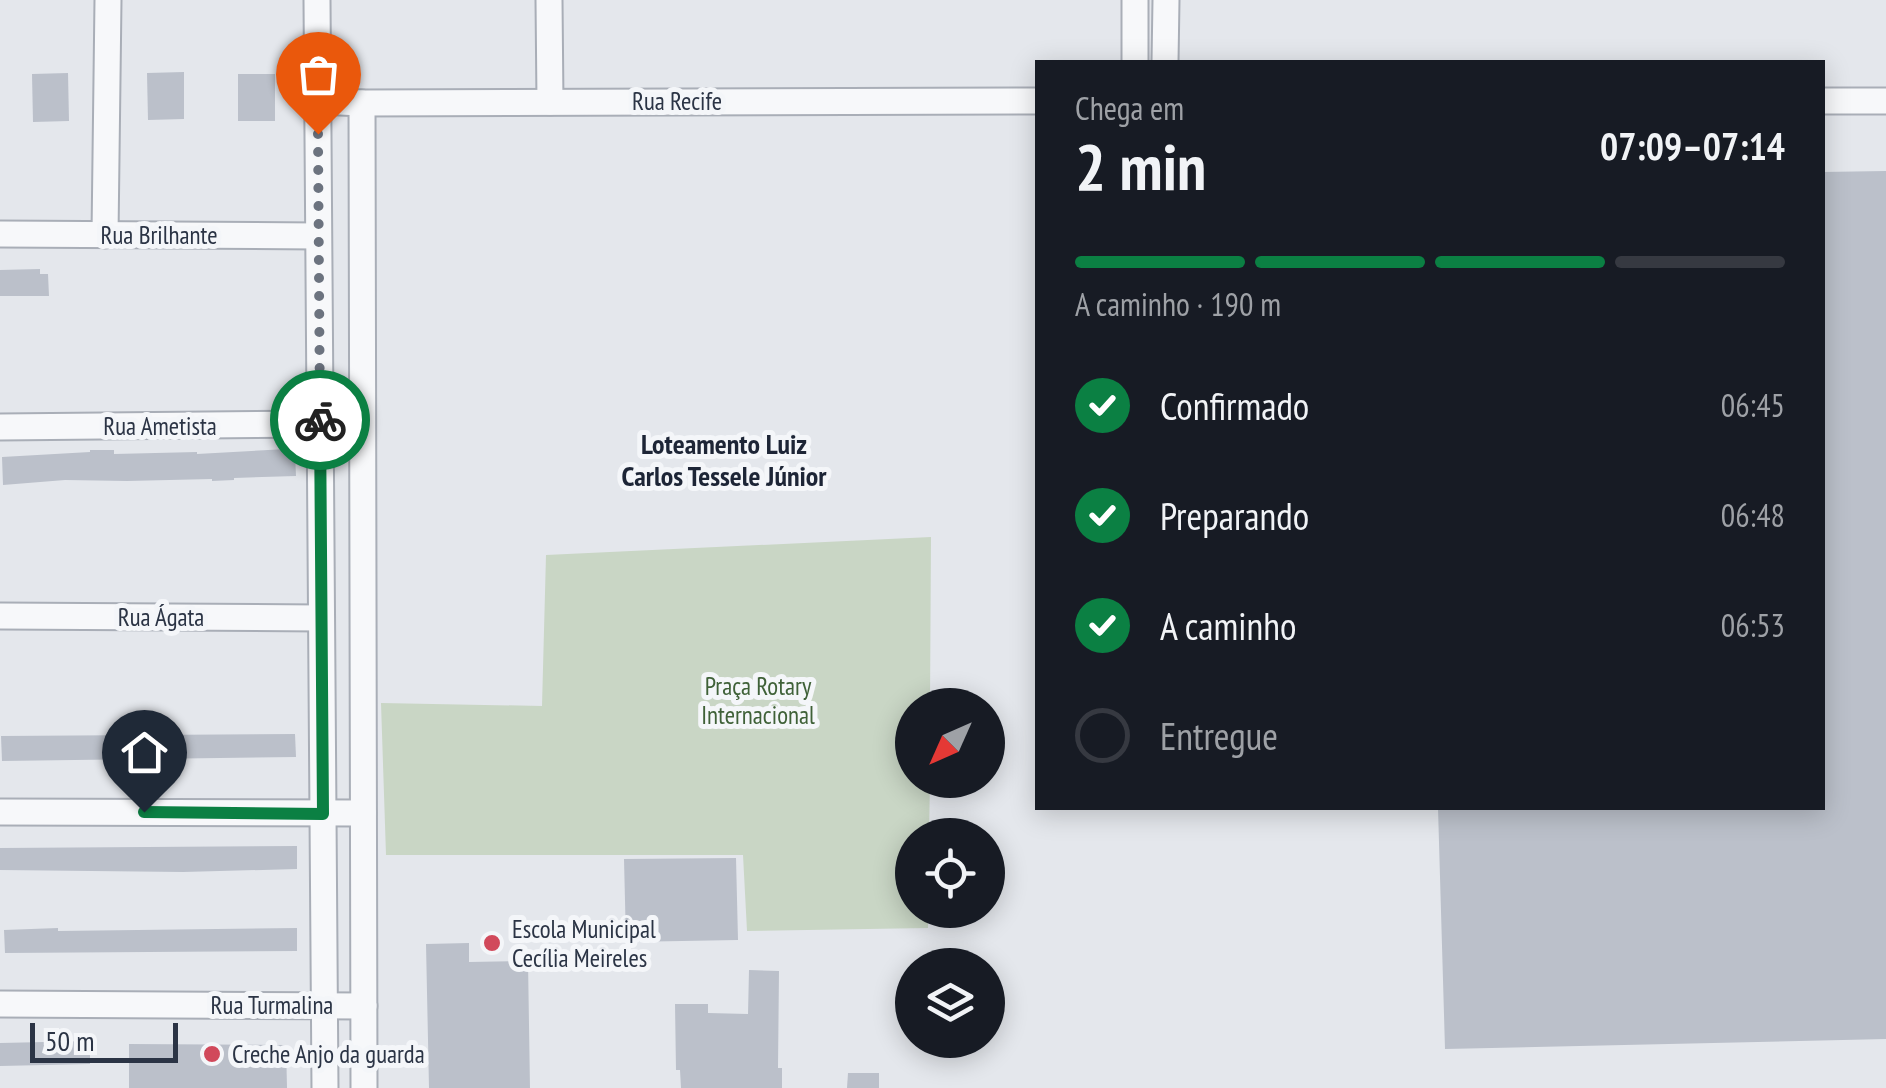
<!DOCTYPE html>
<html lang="pt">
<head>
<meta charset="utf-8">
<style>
  body { margin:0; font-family:"PT Sans Narrow",sans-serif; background:#242831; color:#f1f3f6; height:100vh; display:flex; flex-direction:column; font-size:38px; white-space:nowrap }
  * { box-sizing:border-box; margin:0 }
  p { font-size:32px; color:#9ea1a6 }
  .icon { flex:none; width:55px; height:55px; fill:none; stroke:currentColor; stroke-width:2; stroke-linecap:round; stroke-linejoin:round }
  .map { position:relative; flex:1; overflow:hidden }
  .sheet { position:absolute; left:1035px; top:60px; width:790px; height:750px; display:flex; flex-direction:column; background:#171b24; border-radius:0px; box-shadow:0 5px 25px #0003 }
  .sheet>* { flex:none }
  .needle { width:65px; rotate:225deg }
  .tools { position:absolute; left:895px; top:688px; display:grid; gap:20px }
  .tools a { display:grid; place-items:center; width:110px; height:110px; border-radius:50%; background:#171b24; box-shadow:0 5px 25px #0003; font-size:50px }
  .scale { position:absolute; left:30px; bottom:25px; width:148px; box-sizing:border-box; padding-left:10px; border:5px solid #2b3445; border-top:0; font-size:28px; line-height:35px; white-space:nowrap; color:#2b3445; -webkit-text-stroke:8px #f4f6f9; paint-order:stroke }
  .pin { position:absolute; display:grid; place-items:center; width:85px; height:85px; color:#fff; margin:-102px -42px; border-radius:50% 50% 50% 0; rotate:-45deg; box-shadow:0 0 10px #0007 }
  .pin .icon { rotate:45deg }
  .courier { position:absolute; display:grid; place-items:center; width:100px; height:100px; margin:-50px; border:8px solid #0b8043; border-radius:50%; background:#fff; color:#222; box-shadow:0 2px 12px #0007 }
  .head em { font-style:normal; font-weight:800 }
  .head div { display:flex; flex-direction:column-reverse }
  .head { display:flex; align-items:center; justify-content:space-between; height:170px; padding:0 40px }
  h1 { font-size:65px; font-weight:800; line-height:75px }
  .bar { display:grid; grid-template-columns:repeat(4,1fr); gap:15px 10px; align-content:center; height:120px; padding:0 40px }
  .bar i { height:12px; border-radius:8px; background:#363941 }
  .bar .active { background:#0b8043 }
  .bar p { grid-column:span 4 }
  ol { padding:0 40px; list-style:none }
  li { display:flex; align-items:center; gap:30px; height:110px }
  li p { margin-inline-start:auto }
  li .icon { padding:10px; border-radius:50%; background:#0b8043; color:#fff; stroke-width:4 }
  li:last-child { color:#9ea1a6 }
  li i { width:55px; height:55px; border:5px solid #363941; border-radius:50% }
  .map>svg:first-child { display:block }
  .green { fill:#c9d6c5 }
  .building { fill:#bbc0ca }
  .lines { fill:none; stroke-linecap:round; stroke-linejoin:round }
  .minor-casing { stroke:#a9aeb7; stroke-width:29 }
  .minor { stroke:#f7f8fa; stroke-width:25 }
  .done { stroke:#6c737f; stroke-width:10; stroke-dasharray:0 18 }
  .route { stroke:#0b8043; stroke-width:12 }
  .poi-dot { fill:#d1495b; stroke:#f4f6f9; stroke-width:4 }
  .labels { text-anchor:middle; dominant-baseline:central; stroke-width:10; stroke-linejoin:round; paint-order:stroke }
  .street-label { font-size:25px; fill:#2b3445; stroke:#f4f6f9 }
  .park-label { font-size:25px; fill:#3f6138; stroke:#f4f6f9 }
  .poi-label { font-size:25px; fill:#2b3445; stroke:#f4f6f9; text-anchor:start }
  .neighbourhood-label { font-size:28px; font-weight:bold; fill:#1d2536; stroke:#f4f6f9 }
</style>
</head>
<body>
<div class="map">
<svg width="1886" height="1088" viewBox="0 0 1886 1088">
  <rect width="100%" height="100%" fill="#e4e7ec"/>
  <path class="green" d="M931 537 930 705H912V780H930L929 835H912V910H928V928L747 931 743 855H386L381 703 542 706 546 555Z"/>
  <g class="building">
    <path d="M184 72V119L148 120 147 73Z"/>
    <path d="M68 73 69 121 33 122 32 74Z"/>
    <rect x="238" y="74" width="37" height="47"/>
    <path d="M1886 171V1039L1445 1049 1438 808H1822V172Z"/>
    <path d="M40 269V274H48L49 296H0V270Z"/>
    <path d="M287 449 288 454H295L296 476 234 478V480L212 481V479L127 481 65 480 3 485 2 457 90 452V450H114V454L197 452V454Z"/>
    <path d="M295 734 296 757 2 761 1 736Z"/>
    <path d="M297 846V869L183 872 0 870V848Z"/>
    <path d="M736 858 738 940 626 942 624 859Z"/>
    <path d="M58 928V931L297 928V951L5 953 4 930Z"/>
    <path d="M469 943V962L528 961 530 1088H429L426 944Z"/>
    <path d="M749 970 779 971 778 1068H782V1088H681L680 1070H676L675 1004H708V1013L748 1014Z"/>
    <path d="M90 1041V1064L0 1066V1043Z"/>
    <path d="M129 1044 286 1045 287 1088H129Z"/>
    <path d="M848 1073H879V1088H847Z"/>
  </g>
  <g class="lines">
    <g class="minor-casing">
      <g id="minor">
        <path d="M317 0 325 1088"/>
        <path d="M549 0 550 102"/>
        <path d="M1135 0V62"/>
        <path d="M1165 62 1166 0"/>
        <path d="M318 101 362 103 1038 101"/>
        <path d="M1822 101H1886"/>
        <path d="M362 103 364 1088"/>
        <path d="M0 234 318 236"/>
        <path d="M105 235 108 0"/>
        <path d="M0 427 320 424"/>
        <path d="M0 616 321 618"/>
        <path d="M0 812 363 813"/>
        <path d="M0 1004 364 1006"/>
      </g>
    </g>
    <use href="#minor" class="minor"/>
  </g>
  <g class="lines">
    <path class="done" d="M318 134 320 420"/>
    <path class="route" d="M144 812 323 814 320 420"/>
  </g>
  <g class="poi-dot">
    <circle cx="492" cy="943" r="10"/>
    <circle cx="212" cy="1054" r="10"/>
  </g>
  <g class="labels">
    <g class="street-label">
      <text x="677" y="101">Rua Recife</text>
      <text x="159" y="235">Rua Brilhante</text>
      <text x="160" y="426">Rua Ametista</text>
      <text x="161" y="617">Rua Ágata</text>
      <text x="272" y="1005">Rua Turmalina</text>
    </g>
    <g class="park-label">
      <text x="758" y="686">Praça Rotary<tspan x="758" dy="29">Internacional</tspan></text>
    </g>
    <g class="poi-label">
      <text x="512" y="929">Escola Municipal<tspan x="512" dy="29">Cecília Meireles</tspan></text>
      <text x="232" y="1054">Creche Anjo da guarda</text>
    </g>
    <g class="neighbourhood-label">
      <text x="724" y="443">Loteamento Luiz<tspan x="724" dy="32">Carlos Tessele Júnior</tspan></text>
    </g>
  </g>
</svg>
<div class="tools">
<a><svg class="needle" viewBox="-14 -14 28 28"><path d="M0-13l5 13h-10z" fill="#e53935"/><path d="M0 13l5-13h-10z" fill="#9ea1a6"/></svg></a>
<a><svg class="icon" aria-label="locate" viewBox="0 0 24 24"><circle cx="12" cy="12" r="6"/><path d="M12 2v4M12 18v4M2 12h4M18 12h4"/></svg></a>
<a><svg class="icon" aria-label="layers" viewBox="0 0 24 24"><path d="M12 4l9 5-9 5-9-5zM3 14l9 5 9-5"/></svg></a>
</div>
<div class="scale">50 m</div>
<div class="pin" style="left:318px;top:134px;background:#ea580c"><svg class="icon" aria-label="bag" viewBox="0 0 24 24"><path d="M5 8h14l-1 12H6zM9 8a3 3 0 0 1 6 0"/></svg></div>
<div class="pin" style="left:144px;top:812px;background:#1f2937"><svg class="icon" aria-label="home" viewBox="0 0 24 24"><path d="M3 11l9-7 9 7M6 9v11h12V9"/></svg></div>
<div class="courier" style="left:320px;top:420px"><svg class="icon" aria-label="bike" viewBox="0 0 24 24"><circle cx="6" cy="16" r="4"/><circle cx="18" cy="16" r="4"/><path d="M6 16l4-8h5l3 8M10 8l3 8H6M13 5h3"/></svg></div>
<section class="sheet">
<div class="head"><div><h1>2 min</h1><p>Chega em</p></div><em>07:09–07:14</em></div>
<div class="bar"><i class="active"></i><i class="active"></i><i class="active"></i><i></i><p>A caminho · 190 m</p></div>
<ol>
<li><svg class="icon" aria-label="check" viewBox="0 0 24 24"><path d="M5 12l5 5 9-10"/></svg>Confirmado<p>06:45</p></li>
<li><svg class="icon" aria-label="check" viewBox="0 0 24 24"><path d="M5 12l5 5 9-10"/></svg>Preparando<p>06:48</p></li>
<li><svg class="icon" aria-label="check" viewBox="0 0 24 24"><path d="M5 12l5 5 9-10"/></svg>A caminho<p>06:53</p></li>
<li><i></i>Entregue</li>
</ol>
</section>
</div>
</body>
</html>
